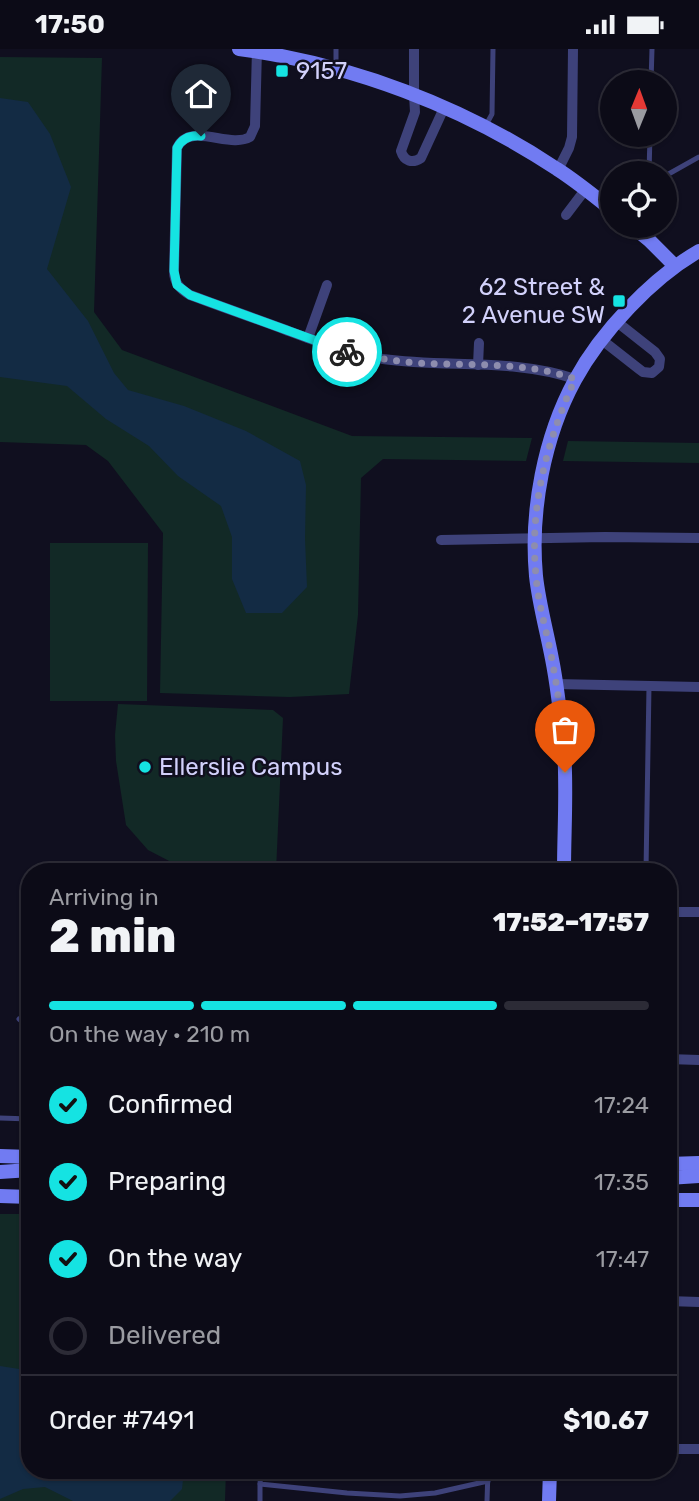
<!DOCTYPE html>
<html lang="en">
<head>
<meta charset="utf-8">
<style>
  body { margin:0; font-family:Rubik,sans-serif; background:#1a1924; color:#f1f3f6; height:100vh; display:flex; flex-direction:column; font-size:26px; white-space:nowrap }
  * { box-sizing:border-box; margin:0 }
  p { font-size:23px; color:#9a9ba1 }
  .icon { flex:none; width:38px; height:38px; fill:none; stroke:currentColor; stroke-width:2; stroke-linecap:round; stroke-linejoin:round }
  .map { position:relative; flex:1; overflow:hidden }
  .side { position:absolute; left:21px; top:814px; width:656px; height:616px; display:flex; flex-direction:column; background:#0c0b17; border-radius:28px; box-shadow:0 2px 5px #0004,0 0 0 2px #2c2b36 }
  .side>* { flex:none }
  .needle { width:46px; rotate:1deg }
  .tools { position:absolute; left:600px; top:21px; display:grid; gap:14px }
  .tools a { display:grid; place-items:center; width:77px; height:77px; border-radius:50%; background:#0c0b17; box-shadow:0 2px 5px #0004,0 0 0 2px #2c2b36; font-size:35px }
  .pin { position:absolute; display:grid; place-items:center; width:60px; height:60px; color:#fff; margin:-72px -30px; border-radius:50% 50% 50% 0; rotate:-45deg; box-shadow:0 0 7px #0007 }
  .pin .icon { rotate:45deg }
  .courier { position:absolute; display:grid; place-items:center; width:70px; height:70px; margin:-35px; border:5px solid #15e3e2; border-radius:50%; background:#fff; color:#222; box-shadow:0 2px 9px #0007 }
  .head em { font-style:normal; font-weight:800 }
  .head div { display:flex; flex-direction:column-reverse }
  .head { display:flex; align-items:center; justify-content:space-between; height:119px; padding:0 28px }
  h1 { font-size:46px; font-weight:800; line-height:52px }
  .bar { display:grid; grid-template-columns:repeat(4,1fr); gap:10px 7px; align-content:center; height:84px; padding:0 28px }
  .bar i { height:9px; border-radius:5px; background:#2c2b36 }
  .bar .current { background:#15e3e2 }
  .bar p { grid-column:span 4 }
  .line { display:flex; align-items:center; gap:18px; padding:0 28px; border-top:2px solid #2c2b36 }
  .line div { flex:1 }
  ol { padding:0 28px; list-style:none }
  li { display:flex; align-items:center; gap:21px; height:77px }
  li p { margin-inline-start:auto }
  li .icon { padding:7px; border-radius:50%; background:#15e3e2; color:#111; stroke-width:4 }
  li:last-child { color:#9a9ba1 }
  li i { width:38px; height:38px; border:4px solid #2c2b36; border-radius:50% }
  .status { display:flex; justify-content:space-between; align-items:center; height:49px; padding:0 35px; background:#0c0b17; direction:ltr }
  .status svg { height:19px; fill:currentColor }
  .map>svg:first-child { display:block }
  .green { fill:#122926 }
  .water { fill:#132b44 }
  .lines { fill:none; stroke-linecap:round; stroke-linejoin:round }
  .lane { stroke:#3e427a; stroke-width:5 }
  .street { stroke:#3e427a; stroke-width:10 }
  .secondary { stroke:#717bf2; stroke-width:14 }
  .done { stroke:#8e8dae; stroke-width:7; stroke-dasharray:0 12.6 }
  .route { stroke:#15e3e2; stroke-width:9 }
  .poi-dot { fill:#15e3e2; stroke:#100f1f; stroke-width:2.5 }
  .labels { text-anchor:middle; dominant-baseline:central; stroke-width:5; stroke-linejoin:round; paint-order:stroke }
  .poi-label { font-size:24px; fill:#d2d1fb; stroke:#100f1f; text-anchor:start }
</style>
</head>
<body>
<div class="status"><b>17:50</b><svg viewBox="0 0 49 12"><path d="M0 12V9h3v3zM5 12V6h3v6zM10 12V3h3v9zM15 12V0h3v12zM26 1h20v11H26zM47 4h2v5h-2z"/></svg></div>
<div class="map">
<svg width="699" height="1452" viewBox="0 0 699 1452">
  <rect width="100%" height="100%" fill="#100f1f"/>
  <g class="green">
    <path d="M0 8 102 9 94 263 122 301 352 387 532 389 526 412 383 410 361 429 358 566 349 645 290 648 160 644 163 484 108 412 86 396 0 393Z"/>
    <path d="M568 392 699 394V414L563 412Z"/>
    <path d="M50 494H148L147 652H50Z"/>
    <path d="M118 655 273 661 283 669 276 822H193L175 815 148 801 126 776 116 712 115 686Z"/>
    <path d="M0 1165H30V1421H226L225 1452H0Z"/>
  </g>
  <g class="water">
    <path d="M0 49 28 53 50 85 71 138 47 220 88 272 114 324 128 341 184 357 246 382 300 412 306 436 305 490 307 538 282 564H246L232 530V488L221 457 178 427 149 397 106 370 67 337 0 328Z"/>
    <path d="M30 1314V1421H184L182 1440 170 1452H73L45 1438 23 1440 0 1450V1317L19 1320Z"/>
  </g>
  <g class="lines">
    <g class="lane">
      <path d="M336 17V0"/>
      <path d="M651 33 652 0"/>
      <path d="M486 76 492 65 493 0"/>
      <path d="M649 124 650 86"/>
      <path d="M665 127 699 108"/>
      <path d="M646 822 649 637"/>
      <path d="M19 970 30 979"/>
      <path d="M0 1069 30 1070"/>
      <path d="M261 1421 260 1435 347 1444 400 1447 435 1444 488 1432"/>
      <path d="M260 1452V1435"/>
      <path d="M487 1452 488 1421"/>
    </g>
    <g class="street">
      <path d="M257 0 255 77 250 88C229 100 190 72 177 99L174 222C174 234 180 240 190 246 222 258 254 269 286 281 318 293 349 305 383 310 446 319 515 309 575 330"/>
      <path d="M414 0V46L415 63 401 102C404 112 412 115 421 109L444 59"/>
      <path d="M558 121 569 99 572 88 573 0"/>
      <path d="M566 166 585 141"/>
      <path d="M308 289 327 236"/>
      <path d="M602 291 639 320 643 323 652 324 659 318 660 310 655 303 617 273"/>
      <path d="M478 316 479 294"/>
      <path d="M441 491 605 488 699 489"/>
      <path d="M556 635 699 638"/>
      <path d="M668 863H699"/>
      <path d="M668 1010 699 1011"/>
      <path d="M668 1252 699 1253"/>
      <path d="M668 1400H699"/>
    </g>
    <g class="secondary">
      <path d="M239 0C351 15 462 57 557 120 576 132 594 147 612 161"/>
      <path d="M632 177 649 191 675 217"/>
      <path d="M564 822C564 782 567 741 564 700 561 670 558 640 552 610 547 583 539 555 536 527 530 462 544 388 575 331 601 283 652 229 699 202"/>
      <path d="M0 1107 30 1108"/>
      <path d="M668 1115 699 1114"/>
      <path d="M0 1123 30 1121"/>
      <path d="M668 1129 699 1127"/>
      <path d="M0 1147 30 1148"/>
      <path d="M668 1151H699"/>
      <path d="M549 1452 550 1421"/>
    </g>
  </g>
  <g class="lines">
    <path class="done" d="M347 303C370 308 393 312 417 314 469 317 525 312 575 330 547 392 529 458 536 527 538 555 547 583 552 611 559 648 564 685 565 723"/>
    <path class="route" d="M201 87C190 86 182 89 177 99L174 222 177 236 190 246 347 303"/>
  </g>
  <g class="poi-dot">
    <rect x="275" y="15" width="14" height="14" rx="3.5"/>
    <rect x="612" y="245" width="14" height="14" rx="3.5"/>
    <circle cx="145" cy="718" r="7"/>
  </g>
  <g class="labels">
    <g class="poi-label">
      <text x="296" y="22">9157</text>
      <text x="605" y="238" text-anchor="end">62 Street &amp;<tspan x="605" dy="28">2 Avenue SW</tspan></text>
      <text x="159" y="718">Ellerslie Campus</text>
    </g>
  </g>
</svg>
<div class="tools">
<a><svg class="needle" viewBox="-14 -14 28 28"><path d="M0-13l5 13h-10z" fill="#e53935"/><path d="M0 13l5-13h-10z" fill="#9a9ba1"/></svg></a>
<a><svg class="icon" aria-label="locate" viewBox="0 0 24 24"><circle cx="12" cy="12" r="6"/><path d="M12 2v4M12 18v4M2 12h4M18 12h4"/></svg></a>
</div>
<div class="pin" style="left:565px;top:723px;background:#ea580c"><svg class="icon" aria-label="bag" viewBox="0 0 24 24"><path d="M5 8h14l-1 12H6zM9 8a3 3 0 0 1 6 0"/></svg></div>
<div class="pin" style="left:201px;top:87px;background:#1f2937"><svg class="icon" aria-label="home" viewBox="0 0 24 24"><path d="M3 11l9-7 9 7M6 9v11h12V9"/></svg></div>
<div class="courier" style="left:347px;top:303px"><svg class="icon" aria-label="bike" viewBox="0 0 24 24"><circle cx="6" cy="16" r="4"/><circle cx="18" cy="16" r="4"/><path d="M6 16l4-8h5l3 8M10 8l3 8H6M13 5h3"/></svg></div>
<section class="side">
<div class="head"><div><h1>2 min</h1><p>Arriving in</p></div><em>17:52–17:57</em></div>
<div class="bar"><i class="current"></i><i class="current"></i><i class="current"></i><i></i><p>On the way · 210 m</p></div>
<ol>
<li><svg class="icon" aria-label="check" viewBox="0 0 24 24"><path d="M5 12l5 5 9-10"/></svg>Confirmed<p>17:24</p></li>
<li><svg class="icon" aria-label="check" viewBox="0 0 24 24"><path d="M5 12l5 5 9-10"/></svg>Preparing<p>17:35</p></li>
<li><svg class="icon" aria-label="check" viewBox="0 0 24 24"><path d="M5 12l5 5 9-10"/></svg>On the way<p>17:47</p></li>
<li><i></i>Delivered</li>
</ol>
<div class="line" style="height:91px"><div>Order #7491</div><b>$10.67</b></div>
</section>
</div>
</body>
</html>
